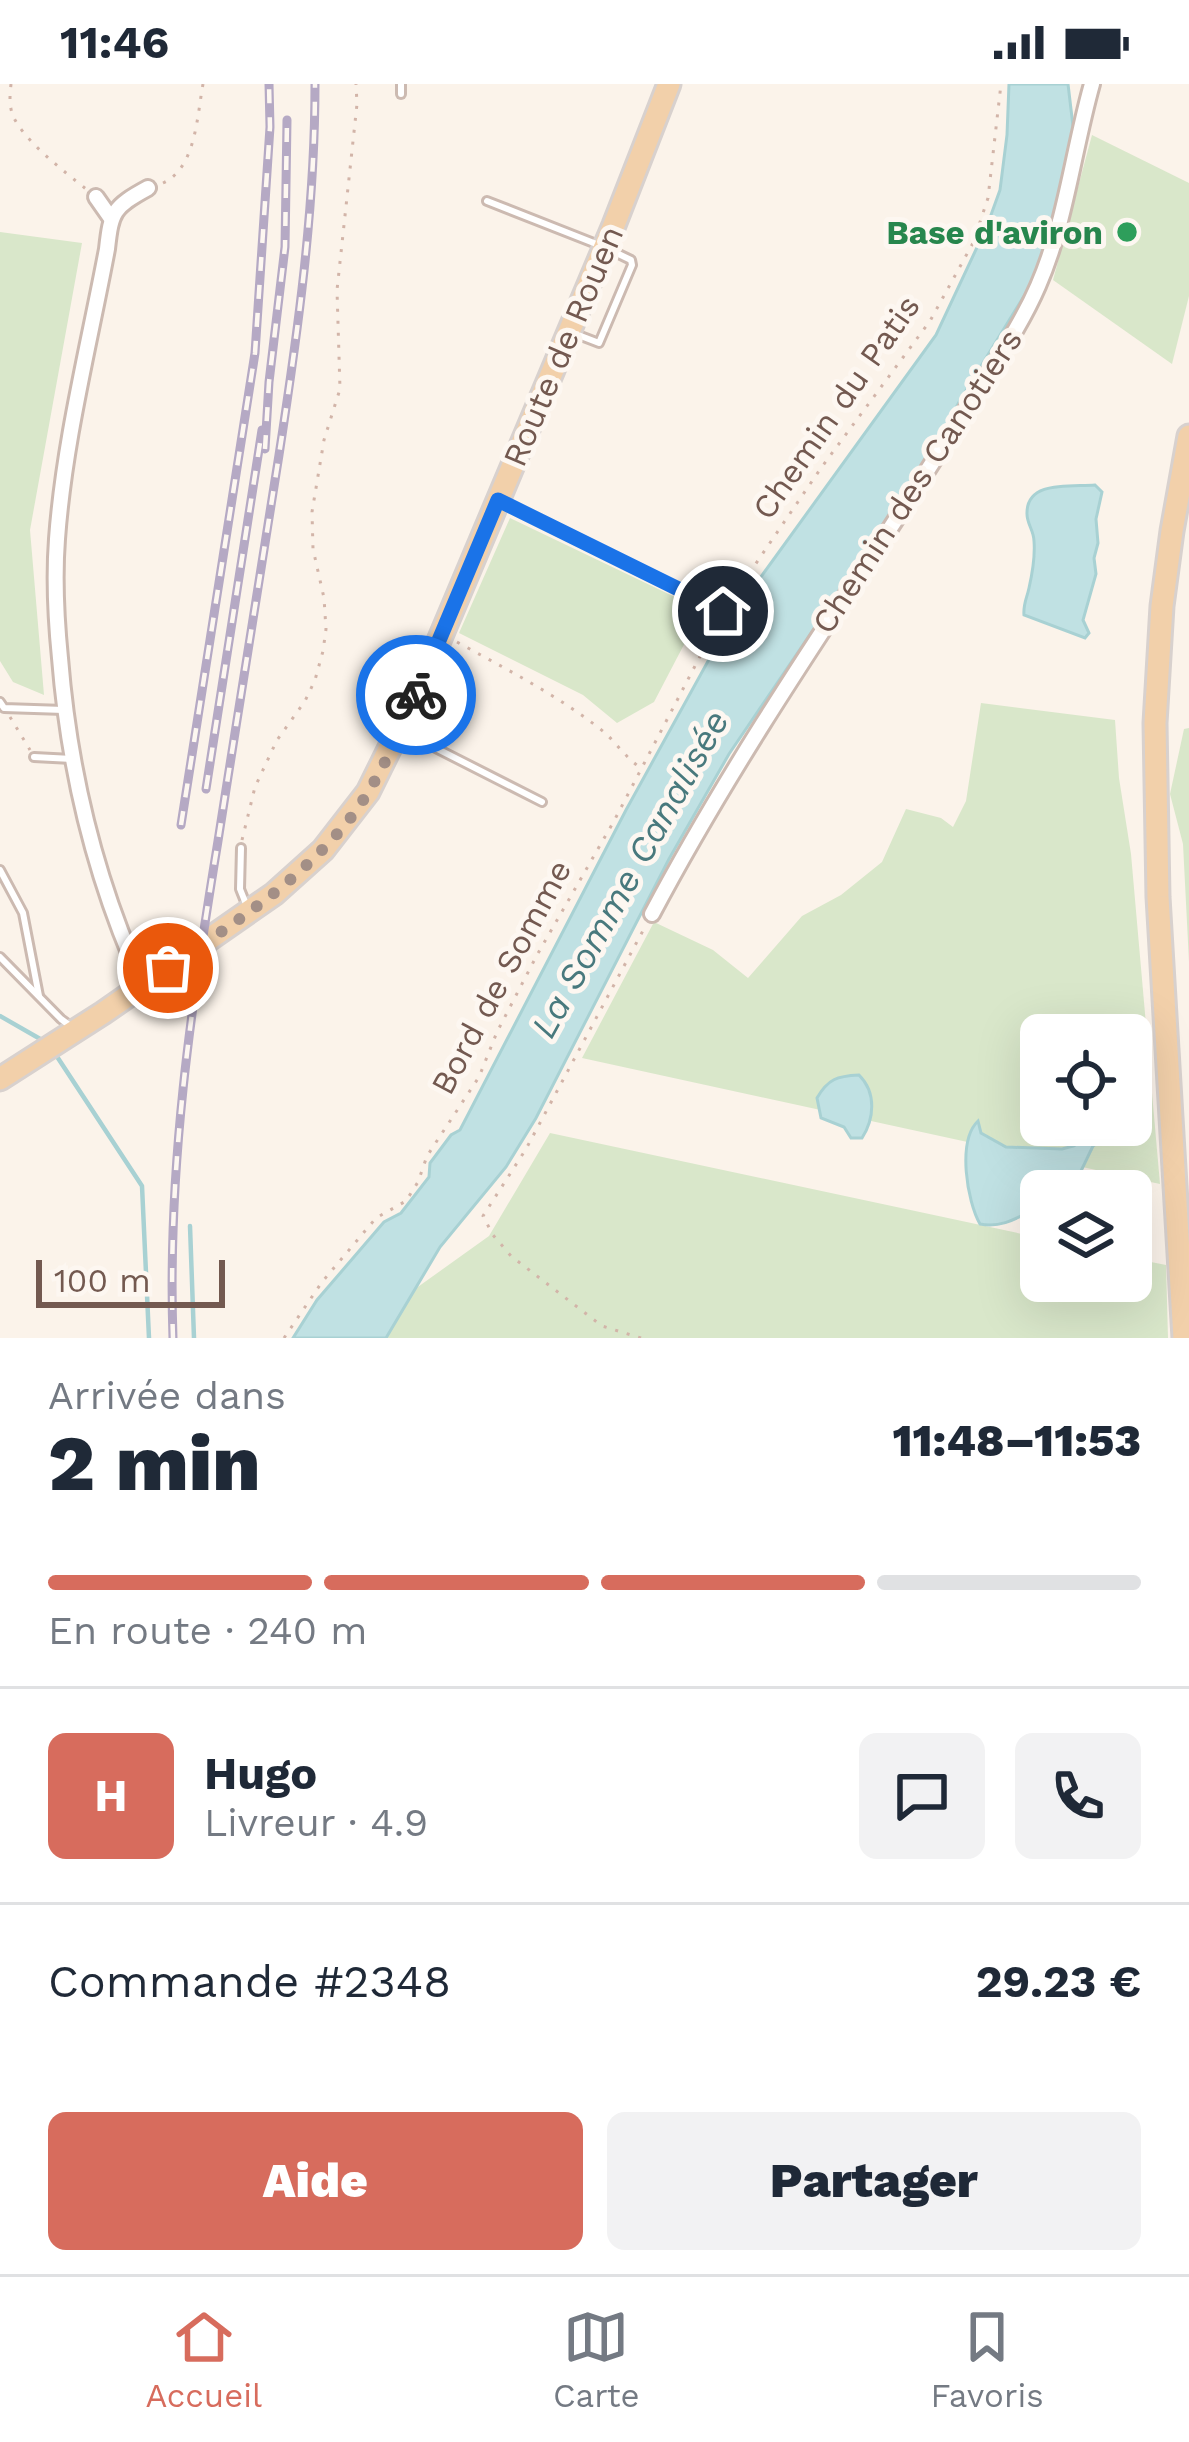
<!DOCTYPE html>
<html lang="fr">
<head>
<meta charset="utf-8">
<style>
  body { margin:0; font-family:"Work Sans",sans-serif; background:#f2f2f3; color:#1f2937; height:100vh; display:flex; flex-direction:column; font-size:45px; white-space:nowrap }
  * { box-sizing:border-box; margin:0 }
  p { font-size:39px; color:#747a83 }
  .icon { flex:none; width:66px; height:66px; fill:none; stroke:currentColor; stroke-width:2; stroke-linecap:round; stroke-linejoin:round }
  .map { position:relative; height:1254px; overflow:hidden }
  .details { display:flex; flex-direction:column; background:#fff; flex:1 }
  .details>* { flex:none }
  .controls { position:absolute; left:1020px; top:930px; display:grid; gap:24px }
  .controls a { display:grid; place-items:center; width:132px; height:132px; border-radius:18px; background:#fff; box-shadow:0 12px 48px #0002; font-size:60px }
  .scale { position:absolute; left:36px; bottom:30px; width:189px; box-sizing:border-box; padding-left:12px; border:6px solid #735950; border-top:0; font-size:33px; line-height:42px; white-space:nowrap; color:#735950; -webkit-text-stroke:9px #fdf7f1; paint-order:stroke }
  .pin { position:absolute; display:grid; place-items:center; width:102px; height:102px; color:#fff; margin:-51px; border:6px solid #fff; border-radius:50%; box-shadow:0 3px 12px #0007 }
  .courier { position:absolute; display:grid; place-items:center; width:120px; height:120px; margin:-60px; border:9px solid #1a73e8; border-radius:50%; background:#fff; color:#222; box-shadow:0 3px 15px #0007 }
  .summary em { font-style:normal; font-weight:800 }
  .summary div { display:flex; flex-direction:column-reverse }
  .summary { display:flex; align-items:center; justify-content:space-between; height:204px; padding:0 48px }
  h1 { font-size:78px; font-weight:800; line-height:90px }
  .bar { display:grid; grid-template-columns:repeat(4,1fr); gap:18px 12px; align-content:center; height:144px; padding:0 48px }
  .bar i { height:15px; border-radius:9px; background:#e0e1e3 }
  .bar .selected { background:#d76c5d }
  .bar p { grid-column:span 4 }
  .line { display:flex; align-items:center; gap:30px; padding:0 48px; border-top:3px solid #e0e1e3 }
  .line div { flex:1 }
  .round { display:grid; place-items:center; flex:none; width:126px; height:126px; border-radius:18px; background:#f2f2f3 }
  .cta { display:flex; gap:24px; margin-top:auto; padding:24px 48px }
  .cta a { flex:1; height:138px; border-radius:18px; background:#d76c5d; color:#fff; font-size:48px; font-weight:800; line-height:138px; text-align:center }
  .cta a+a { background:#f2f2f3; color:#1f2937 }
  .status { display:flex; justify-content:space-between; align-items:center; height:84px; padding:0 60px; background:#fff; direction:ltr }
  .status svg { height:33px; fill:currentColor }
  .menu { display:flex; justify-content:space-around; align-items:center; height:168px; border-top:3px solid #e0e1e3; background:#fff; font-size:33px; color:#747a83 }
  .menu a { display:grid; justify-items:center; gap:6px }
  .menu .selected { color:#d76c5d }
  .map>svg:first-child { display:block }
  .green { fill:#d9e7ca; fill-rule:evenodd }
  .water { fill:#c0e1e3; stroke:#a8d1d3; stroke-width:3 }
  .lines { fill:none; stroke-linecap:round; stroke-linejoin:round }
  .stream { stroke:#a8d1d3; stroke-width:4.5 }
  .service-casing { stroke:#ccbab1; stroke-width:12 }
  .minor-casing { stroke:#ccbab1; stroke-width:20 }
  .primary-casing { stroke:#d8d1ce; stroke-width:27 }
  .path { stroke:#d2b4a8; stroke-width:3; stroke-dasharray:3 9; stroke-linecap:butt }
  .service { stroke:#fff; stroke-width:6 }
  .minor { stroke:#fff; stroke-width:14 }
  .primary { stroke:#f2d0aa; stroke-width:21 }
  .rail-casing { stroke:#b5a9c4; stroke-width:9 }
  .rail { stroke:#fdf7f1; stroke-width:4.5; stroke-dasharray:14; stroke-linecap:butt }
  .done { stroke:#a38f86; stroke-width:12; stroke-dasharray:0 21.6 }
  .route { stroke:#1a73e8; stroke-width:15 }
  .leisure-dot { fill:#2e9e5b; stroke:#fdf7f1; stroke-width:4.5 }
  .labels { text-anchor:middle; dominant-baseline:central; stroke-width:10; stroke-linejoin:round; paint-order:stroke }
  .leisure-label { font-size:33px; font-weight:bold; fill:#27864d; stroke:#fdf7f1; text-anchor:end }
  .street-label { font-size:33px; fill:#735950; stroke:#fdf7f1 }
  .water-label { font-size:36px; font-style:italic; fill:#48797d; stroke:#fdf7f1 }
</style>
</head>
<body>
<div class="status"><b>11:46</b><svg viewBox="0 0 49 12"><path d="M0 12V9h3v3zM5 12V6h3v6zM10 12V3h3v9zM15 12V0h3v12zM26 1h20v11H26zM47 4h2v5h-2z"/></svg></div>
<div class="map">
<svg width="1189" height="1254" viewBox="0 0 1189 1254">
  <rect width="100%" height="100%" fill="#fbf3ea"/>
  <g class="green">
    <path d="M1092 51 1189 99V212L1172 280 1053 196Z"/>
    <path d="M0 148 82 159 30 446 44 611 13 598 0 577Z"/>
    <path d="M510 434 702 526 654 618 617 639 583 611 459 549Z"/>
    <path d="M981 619 1115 636 1119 694 1131 770 1160 1100 582 974 654 838 713 866 748 894 802 832 841 811 882 778 906 725 941 734 953 743 966 717ZM1041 951H1131V1041H1041Z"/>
    <path d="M1189 644V878L1183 760 1170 710 1184 645Z"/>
    <path d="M550 1049 1041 1154V1197H1131V1174L1166 1181 1168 1254H386L415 1205 489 1152Z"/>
  </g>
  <g class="water">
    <path d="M1009 0H1068L1075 59 1046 170 1037 191 959 318 927 378 729 670 669 775 536 1034 506 1083 440 1163 386 1254H293L317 1216 384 1138 401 1129 429 1093 430 1079 451 1051 460 1046 626 726 734 530 936 251 987 142 1000 106 1007 51Z"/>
    <path d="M1095 401 1102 408 1096 435 1098 459 1094 474 1096 490 1083 536 1089 549 1085 554 1024 531C1023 520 1027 514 1029 504 1032 491 1035 470 1034 457 1034 447 1027 440 1027 430 1026 396 1071 403 1095 401Z"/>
    <path d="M859 991C877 1009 874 1035 862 1054H851L844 1043 821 1034 817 1014C828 995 837 992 859 991Z"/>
    <path d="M978 1037 981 1049 1006 1063 1062 1065 1074 1062 1085 1053 1109 1046 1113 1048 1093 1062 1081 1087 1068 1103 1062 1107H1041V1122C1021 1131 1004 1145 980 1140 967 1117 957 1057 978 1037Z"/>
  </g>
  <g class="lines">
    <g class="stream">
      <path d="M0 932 42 956"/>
      <path d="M54 968 142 1102 149 1254"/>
      <path d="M190 1142 194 1254"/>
    </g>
    <g class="service-casing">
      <g id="service">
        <path d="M401 10V0"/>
        <path d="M487 117 604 163 631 176 632 181 599 259 573 249"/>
        <path d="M501 418 723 527"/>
        <path d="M0 618 4 624 64 626"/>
        <path d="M406 649 542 718"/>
        <path d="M34 673 72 675"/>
        <path d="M241 764 240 805 246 820"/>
        <path d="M0 786 23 829 39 912"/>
        <path d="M0 873 61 935 73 944"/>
      </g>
    </g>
    <g class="minor-casing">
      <g id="minor">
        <path d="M96 113 110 133"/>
        <path d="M652 830C723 696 807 570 891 443 921 397 950 351 979 305 1000 271 1022 239 1038 202 1066 138 1073 67 1092 0"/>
        <path d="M143 901C96 798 69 687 60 574 56 534 54 495 57 455 64 358 89 261 107 165 111 128 113 123 148 104"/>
      </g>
    </g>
    <g class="primary-casing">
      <g id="primary">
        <path d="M0 995 103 929 274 810 323 766 368 708 417 609 614 141 669 0"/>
        <path d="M1184 1254 1158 813 1155 639 1162 522 1172 447 1189 352"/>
      </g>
    </g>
    <g class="path">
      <path d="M11 0C10 10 9 19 12 29 20 54 65 88 86 105"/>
      <path d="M163 99C196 84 197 32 203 0"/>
      <path d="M729 519 821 384 930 237 973 159 988 114 1001 0"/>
      <path d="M457 558C506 585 555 610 599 644 615 656 624 673 641 684"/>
      <path d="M10 633 30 666"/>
      <path d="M242 756 255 703 277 656 305 617 315 596 323 567 326 545 324 514 313 465 312 428 324 356 340 305 337 206 357 20 356 0"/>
      <path d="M284 1254 322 1198 376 1134 406 1117 418 1098 427 1072 479 993 497 948 537 871 614 737 718 538"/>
      <path d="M641 1254 602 1242 511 1172 493 1151 483 1132 526 1065 646 841"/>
    </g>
    <use href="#service" class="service"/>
    <use href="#minor" class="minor"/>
    <use href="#primary" class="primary"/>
    <g class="rail-casing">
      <g id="rail">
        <path d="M265 365 269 298 285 163 287 36"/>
        <path d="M206 705 262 346"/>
        <path d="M181 741 255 269 270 43 269 0"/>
        <path d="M173 1254C167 1086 191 922 218 757 238 628 259 499 279 371 298 247 315 125 315 0"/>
      </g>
    </g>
    <use href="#rail" class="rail"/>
  </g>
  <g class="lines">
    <path class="done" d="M168 884C236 838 305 794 355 728 381 692 398 651 416 611"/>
    <path class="route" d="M416 611 498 416 723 527"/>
  </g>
  <circle class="leisure-dot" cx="1127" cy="148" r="12"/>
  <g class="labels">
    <g class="leisure-label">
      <text x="1103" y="148">Base d'aviron</text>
    </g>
    <g class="street-label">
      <text transform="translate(563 262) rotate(-67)">Route de Rouen</text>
      <text transform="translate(836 323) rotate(-55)">Chemin du Patis</text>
      <text transform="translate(917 397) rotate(-57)">Chemin des Canotiers</text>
      <text transform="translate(501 893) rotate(-62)">Bord de Somme</text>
    </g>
    <g class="water-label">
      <text transform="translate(630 790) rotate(-61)">La Somme Canalisée</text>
    </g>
  </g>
</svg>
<div class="controls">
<a><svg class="icon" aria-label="locate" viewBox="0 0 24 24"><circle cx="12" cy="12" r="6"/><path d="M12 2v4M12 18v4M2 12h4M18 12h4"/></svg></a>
<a><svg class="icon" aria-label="layers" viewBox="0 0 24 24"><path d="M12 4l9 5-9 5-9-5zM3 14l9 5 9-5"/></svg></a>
</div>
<div class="scale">100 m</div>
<div class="pin" style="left:168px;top:884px;background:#ea580c"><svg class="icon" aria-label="bag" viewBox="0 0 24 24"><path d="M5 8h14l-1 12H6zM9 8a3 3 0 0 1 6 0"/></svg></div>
<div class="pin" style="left:723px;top:527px;background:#1f2937"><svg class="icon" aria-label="home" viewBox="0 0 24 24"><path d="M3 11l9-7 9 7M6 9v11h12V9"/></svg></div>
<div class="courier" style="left:416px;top:611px"><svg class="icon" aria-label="bike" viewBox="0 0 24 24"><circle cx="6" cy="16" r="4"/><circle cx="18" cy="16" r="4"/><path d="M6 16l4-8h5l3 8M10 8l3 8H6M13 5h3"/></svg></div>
</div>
<section class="details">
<div class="summary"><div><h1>2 min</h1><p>Arrivée dans</p></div><em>11:48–11:53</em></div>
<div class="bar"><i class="selected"></i><i class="selected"></i><i class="selected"></i><i></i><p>En route · 240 m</p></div>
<div class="line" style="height:216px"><b class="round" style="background:#d76c5d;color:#fff">H</b><div><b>Hugo</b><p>Livreur · 4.9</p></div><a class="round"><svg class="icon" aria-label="chat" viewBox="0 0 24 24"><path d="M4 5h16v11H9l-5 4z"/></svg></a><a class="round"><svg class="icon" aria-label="phone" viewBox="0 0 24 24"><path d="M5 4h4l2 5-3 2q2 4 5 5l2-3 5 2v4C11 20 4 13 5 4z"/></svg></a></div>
<div class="line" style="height:156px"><div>Commande #2348</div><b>29.23 €</b></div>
<div class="cta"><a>Aide</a><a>Partager</a></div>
</section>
<nav class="menu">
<a class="selected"><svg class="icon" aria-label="home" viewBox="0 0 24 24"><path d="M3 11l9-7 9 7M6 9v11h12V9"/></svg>Accueil</a>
<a><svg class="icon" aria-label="map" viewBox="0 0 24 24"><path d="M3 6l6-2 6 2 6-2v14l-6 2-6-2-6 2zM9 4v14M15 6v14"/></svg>Carte</a>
<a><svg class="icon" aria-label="saved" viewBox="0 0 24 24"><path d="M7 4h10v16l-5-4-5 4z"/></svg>Favoris</a>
</nav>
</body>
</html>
